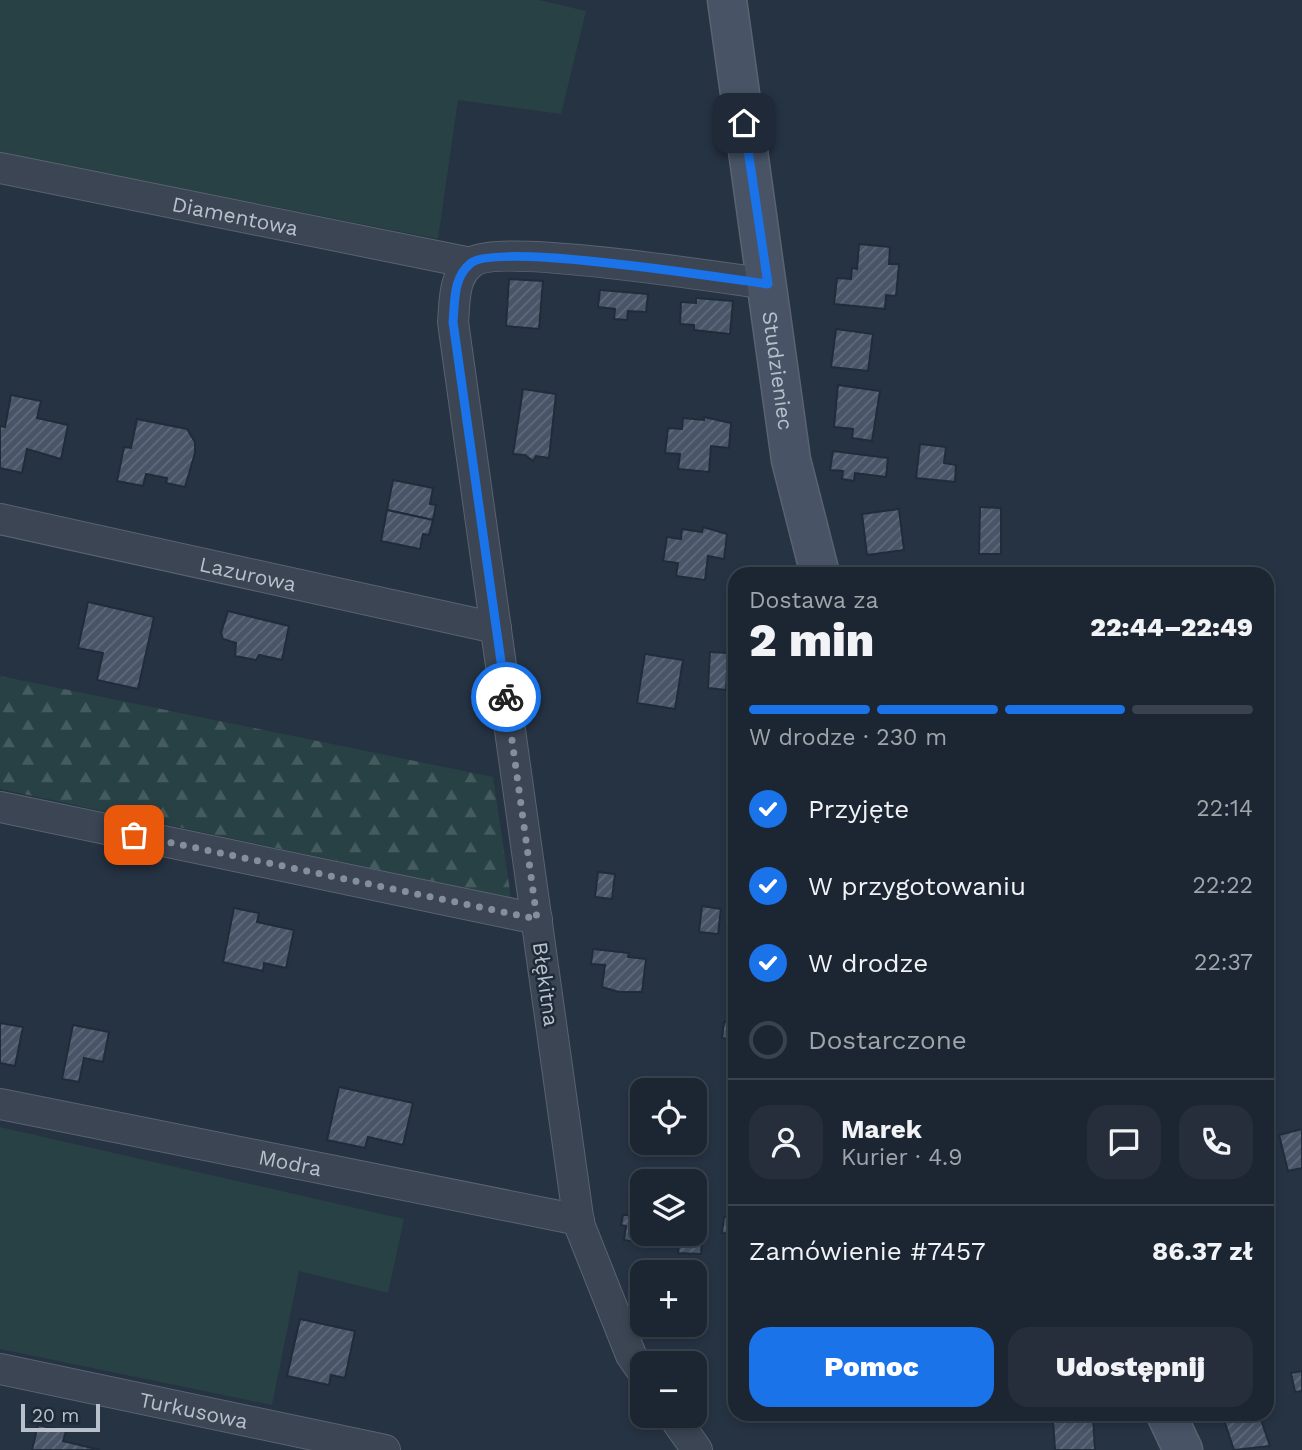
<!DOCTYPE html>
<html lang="pl">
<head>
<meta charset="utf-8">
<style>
  body { margin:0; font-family:"Work Sans",sans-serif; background:#252e3a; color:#f1f3f6; height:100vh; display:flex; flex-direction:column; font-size:26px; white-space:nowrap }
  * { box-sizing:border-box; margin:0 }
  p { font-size:23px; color:#a0a5ac }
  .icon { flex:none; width:38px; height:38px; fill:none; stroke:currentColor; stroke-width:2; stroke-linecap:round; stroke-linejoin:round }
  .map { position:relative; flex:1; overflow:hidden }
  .panel { position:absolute; left:728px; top:567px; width:546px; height:854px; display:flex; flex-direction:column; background:#1c2632; border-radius:21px; box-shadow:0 4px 10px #0003,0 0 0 2px #3a434d }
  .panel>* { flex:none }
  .tools { position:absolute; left:630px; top:1078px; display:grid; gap:14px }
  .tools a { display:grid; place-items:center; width:77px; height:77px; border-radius:14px; background:#1c2632; box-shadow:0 4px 10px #0003,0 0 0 2px #3a434d; font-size:35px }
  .scale { position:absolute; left:21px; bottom:18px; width:79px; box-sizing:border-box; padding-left:7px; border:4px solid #b8c0cc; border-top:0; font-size:19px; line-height:24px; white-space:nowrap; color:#b8c0cc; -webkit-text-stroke:5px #1f2a38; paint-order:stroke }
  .pin { position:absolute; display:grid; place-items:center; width:60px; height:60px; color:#fff; margin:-30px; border-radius:14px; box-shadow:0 4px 10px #0006 }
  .courier { position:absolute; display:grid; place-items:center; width:70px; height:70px; margin:-35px; border:5px solid #1a73e8; border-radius:50%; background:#fff; color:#222; box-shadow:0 2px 9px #0007 }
  .summary em { font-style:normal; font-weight:800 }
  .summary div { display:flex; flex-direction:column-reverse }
  .summary { display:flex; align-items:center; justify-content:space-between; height:119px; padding:0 21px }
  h1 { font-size:46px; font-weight:800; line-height:52px }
  .bar { display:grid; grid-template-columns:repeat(4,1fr); gap:10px 7px; align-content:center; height:84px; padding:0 21px }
  .bar i { height:9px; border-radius:5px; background:#3a434d }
  .bar .current { background:#1a73e8 }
  .bar p { grid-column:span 4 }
  .line { display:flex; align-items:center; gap:18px; padding:0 21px; border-top:2px solid #3a434d }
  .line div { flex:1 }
  .round { display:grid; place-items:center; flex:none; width:74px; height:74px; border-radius:21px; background:#252e3a }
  ol { padding:0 21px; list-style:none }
  li { display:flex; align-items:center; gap:21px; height:77px }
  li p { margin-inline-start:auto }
  li .icon { padding:7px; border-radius:50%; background:#1a73e8; color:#fff; stroke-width:4 }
  li:last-child { color:#a0a5ac }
  li i { width:38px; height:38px; border:4px solid #3a434d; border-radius:50% }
  .primary-button { display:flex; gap:14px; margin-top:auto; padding:14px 21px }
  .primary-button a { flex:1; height:80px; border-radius:21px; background:#1a73e8; color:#fff; font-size:28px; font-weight:800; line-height:80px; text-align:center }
  .primary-button a+a { background:#252e3a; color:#f1f3f6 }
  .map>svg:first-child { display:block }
  .grass { fill:#284144 }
  .forest { fill:url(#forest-firs) }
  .building { fill:url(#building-hatch); stroke:#212c3a; stroke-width:2 }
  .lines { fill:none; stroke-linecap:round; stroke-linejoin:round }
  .street-casing { stroke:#596370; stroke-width:32 }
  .secondary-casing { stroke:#596370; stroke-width:41 }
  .street { stroke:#3b4553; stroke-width:30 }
  .secondary { stroke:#485466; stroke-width:38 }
  .done { stroke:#858f9c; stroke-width:7; stroke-dasharray:0 12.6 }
  .route { stroke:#1a73e8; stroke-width:9 }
  .labels { text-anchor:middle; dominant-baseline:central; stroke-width:5; stroke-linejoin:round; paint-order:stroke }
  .street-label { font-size:21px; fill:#b8c0cc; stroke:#1f2a38 }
</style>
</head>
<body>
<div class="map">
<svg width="1302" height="1450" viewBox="0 0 1302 1450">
  <defs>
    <pattern id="forest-firs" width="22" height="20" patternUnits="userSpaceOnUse" patternTransform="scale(1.75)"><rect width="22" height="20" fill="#284144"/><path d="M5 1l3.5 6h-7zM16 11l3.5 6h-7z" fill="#455b5e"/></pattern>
    <pattern id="building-hatch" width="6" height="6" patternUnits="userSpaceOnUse" patternTransform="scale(1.75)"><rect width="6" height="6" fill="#485567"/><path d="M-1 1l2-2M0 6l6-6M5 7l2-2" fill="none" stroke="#606c7c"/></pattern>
  </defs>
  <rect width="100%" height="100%" fill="#263343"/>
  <g class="grass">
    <path d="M0 0H539L586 11 561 114 458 100 438 239 0 153Z"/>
    <path d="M0 1127 404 1219 388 1293 299 1271 272 1405 0 1349Z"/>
  </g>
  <path class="forest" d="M0 676 493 777 511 898 0 789Z"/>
  <g class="building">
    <path d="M859 244 890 247 889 264H899L896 296 886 295 885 309 834 304 837 278 851 279 852 268 857 269Z"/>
    <path d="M509 279 543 281 539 329 506 326Z"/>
    <path d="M600 290 648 294 646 312 628 311 627 320 614 319 615 309 598 307Z"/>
    <path d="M696 298 733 301 730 334 694 330V325L680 324 681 302 696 303Z"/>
    <path d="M836 329 873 334 868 371 831 367Z"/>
    <path d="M838 385 880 391 872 441 852 438 853 429 834 427Z"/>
    <path d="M523 389 556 394 549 458 536 456 533 461 525 455 513 454Z"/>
    <path d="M11 395 41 401 37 418 68 425 61 459 27 449 22 473 0 468V426L5 427Z"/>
    <path d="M704 417 731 423 729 448 711 446 709 472 678 469 680 454 665 453 668 428 682 429 683 418 704 420Z"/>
    <path d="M137 419 187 429 195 442V453L185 487 166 483 167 478 146 474 143 486 117 481 124 447 131 448Z"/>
    <path d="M920 444 946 447 944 463 956 465 955 482 916 478Z"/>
    <path d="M833 451 888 458 886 477 855 473 854 481 842 479 843 471 830 470Z"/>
    <path d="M393 480 433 488 430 504 436 505 433 520 387 510Z"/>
    <path d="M980 507 1001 508V554H979Z"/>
    <path d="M899 509 904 550 867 555 862 514Z"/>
    <path d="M387 510 433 520 429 535 423 534 420 549 381 541Z"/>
    <path d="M703 527 727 534 724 559 708 556 705 580 676 576 678 563 663 561 667 537 681 539 682 529 702 532Z"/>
    <path d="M88 602 154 617 138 689 97 680 103 653 78 648Z"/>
    <path d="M228 611 289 626 282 660 259 655 256 660 235 656 236 643 223 639 221 633Z"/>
    <path d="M710 652 728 653 726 690 708 688Z"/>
    <path d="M645 654 683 660 675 709 637 703Z"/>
    <path d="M598 872 615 874 612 899 595 897Z"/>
    <path d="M702 906 721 909 718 934 699 932Z"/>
    <path d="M234 908 259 913 257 922 294 930 286 968 264 963 263 971 223 962Z"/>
    <path d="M593 949 629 953 628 957 646 959 642 992H619L602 987 605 965 591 964Z"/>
    <path d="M724 1022 735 1023V1040L722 1038Z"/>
    <path d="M0 1023 23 1027 15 1066 0 1063Z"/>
    <path d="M73 1025 109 1032 103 1062 84 1058 79 1082 62 1079Z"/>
    <path d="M339 1087 413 1103 403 1145 368 1137 365 1148 327 1140Z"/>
    <path d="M1302 1129V1168L1288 1171 1279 1135Z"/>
    <path d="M630 1204 642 1206V1234H653L651 1244 624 1240 626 1226 621 1225 623 1215H628Z"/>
    <path d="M724 1217 735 1218 734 1234 722 1233Z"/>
    <path d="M680 1237 702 1239 701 1254 678 1253Z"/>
    <path d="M300 1319 355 1331 345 1378 331 1375 329 1385 287 1376Z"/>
    <path d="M1302 1371V1391L1295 1392 1291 1373Z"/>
    <path d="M1222 1414H1259L1270 1446 1234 1450Z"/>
    <path d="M1093 1417 1095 1450H1055L1053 1419Z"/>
    <path d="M38 1425 66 1431 63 1441 100 1450H32Z"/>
  </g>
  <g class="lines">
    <g class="street-casing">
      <g id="street">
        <path id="s1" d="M0 168 471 263"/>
        <path id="s2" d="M0 519 496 628"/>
        <path d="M0 807 537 919"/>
        <path id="s3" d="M0 1104 579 1220"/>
        <path id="s4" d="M0 1369 385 1450"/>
        <path d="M642 1371 631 1355 579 1224 453 322C455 301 453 277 471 263 498 242 722 278 768 284"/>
        <path d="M673 1416 697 1450"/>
      </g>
    </g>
    <g class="secondary-casing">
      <g id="secondary">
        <path id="s5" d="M727 0 791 460 820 574"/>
        <path d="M1166 1414 1183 1450"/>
      </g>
    </g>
    <use href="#street" class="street"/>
    <use href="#secondary" class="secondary"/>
  </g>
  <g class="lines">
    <path class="done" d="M134 835 537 919 506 697"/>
    <path class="route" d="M506 697 453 322C455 301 453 277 471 263 499 242 722 278 768 284L744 123"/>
  </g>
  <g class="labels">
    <g class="street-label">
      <text stroke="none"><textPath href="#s1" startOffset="240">Diamentowa</textPath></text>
      <text stroke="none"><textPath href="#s5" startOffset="374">Studzieniec</textPath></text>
      <text stroke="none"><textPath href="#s2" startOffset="254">Lazurowa</textPath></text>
      <text transform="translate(546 984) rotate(82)">Błękitna</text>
      <text stroke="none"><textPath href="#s3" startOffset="296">Modra</textPath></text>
      <text stroke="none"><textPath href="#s4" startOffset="198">Turkusowa</textPath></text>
    </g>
  </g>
</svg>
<div class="tools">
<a><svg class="icon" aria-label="locate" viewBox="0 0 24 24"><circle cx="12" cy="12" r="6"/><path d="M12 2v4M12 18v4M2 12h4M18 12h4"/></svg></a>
<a><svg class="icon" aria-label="layers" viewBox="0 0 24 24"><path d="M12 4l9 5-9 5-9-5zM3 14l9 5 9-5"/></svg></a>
<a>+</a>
<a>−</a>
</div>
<div class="scale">20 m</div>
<div class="pin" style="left:134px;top:835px;background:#ea580c"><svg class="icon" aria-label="bag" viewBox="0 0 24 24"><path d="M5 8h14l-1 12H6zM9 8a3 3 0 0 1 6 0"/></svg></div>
<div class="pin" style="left:744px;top:123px;background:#1f2937"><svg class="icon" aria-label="home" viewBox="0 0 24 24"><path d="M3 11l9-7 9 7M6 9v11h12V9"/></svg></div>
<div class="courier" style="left:506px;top:697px"><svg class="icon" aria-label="bike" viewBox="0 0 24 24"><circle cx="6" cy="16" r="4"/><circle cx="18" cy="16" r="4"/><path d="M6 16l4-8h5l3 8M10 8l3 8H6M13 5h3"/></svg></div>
<section class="panel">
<div class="summary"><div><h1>2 min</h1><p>Dostawa za</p></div><em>22:44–22:49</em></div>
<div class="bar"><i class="current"></i><i class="current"></i><i class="current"></i><i></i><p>W drodze · 230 m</p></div>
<ol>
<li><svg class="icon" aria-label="check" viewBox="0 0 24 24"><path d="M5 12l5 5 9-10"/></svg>Przyjęte<p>22:14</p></li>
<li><svg class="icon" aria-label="check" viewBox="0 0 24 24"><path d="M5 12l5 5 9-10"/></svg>W przygotowaniu<p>22:22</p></li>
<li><svg class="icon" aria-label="check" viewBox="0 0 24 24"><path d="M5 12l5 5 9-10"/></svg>W drodze<p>22:37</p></li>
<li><i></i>Dostarczone</li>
</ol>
<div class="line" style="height:126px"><a class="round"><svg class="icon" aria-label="person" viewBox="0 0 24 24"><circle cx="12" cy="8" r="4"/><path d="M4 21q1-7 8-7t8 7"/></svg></a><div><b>Marek</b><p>Kurier · 4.9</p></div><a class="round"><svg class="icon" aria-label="chat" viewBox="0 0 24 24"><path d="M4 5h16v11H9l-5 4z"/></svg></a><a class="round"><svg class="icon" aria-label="phone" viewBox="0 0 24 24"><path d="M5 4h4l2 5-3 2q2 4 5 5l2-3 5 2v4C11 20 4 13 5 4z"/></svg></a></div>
<div class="line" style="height:91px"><div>Zamówienie #7457</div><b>86.37 zł</b></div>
<div class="primary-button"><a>Pomoc</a><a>Udostępnij</a></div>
</section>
</div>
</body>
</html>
